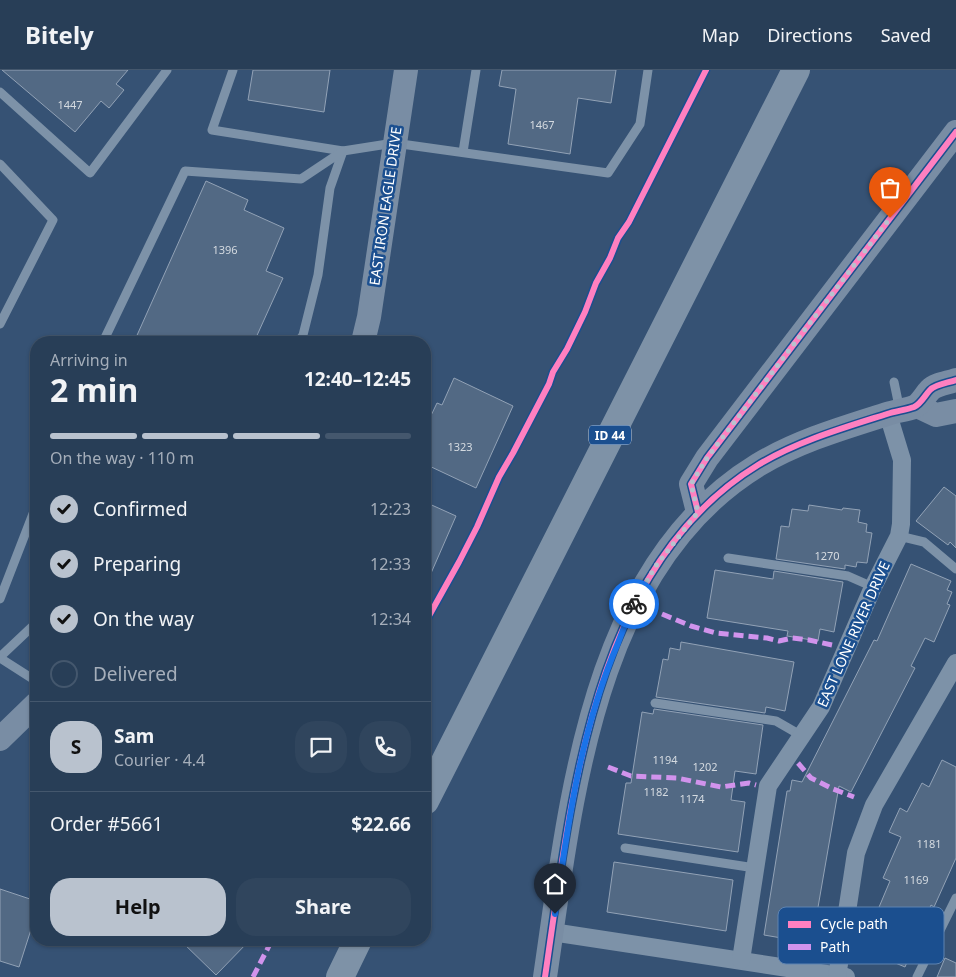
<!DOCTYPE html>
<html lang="en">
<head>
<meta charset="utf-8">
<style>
  body { margin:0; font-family:"Noto Sans",sans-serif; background:#30455d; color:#f1f3f6; height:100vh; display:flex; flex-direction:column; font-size:19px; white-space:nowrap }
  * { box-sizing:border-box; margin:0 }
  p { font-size:16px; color:#a5aeba }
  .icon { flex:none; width:28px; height:28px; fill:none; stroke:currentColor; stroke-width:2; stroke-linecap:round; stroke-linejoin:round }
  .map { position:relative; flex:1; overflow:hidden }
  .panel { position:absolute; left:30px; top:266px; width:401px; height:610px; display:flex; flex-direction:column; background:#283e57; border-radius:20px; box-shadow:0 1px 4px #0004,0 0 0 1px #44576d }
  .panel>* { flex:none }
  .pin { position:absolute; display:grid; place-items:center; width:42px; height:42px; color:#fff; margin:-51px -21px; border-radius:50% 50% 50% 0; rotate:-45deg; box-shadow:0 0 5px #0007 }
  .pin .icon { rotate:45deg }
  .courier { position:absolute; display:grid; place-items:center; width:50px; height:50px; margin:-25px; border:4px solid #1a73e8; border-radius:50%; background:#fff; color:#222; box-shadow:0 1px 6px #0007 }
  .headline em { font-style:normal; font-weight:700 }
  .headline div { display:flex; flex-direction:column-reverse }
  .headline { display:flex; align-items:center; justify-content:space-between; height:85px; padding:0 20px }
  h1 { font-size:32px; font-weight:700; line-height:38px }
  .bar { display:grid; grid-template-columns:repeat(4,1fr); gap:8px 5px; align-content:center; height:60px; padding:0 20px }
  .bar i { height:6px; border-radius:4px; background:#44576d }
  .bar .current { background:#b9c2ce }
  .bar p { grid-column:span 4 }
  .line { display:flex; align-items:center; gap:12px; padding:0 20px; border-top:1px solid #44576d }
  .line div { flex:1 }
  .round { display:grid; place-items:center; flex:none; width:52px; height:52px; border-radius:20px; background:#30455d }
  ol { padding:0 20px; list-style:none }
  li { display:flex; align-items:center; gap:15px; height:55px }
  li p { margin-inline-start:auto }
  li .icon { padding:5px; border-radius:50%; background:#b9c2ce; color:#111; stroke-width:4 }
  li:last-child { color:#a5aeba }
  li i { width:28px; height:28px; border:2px solid #44576d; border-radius:50% }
  .action { display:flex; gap:10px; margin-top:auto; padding:10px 20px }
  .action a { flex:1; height:58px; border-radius:20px; background:#b9c2ce; color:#111; font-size:20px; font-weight:700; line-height:58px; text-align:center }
  .action a+a { background:#30455d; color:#f1f3f6 }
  header { display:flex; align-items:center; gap:30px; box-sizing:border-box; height:70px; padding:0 25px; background:#283e57; border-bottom:1px solid #44576d }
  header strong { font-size:24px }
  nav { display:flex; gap:28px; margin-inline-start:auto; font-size:18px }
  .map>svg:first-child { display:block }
  .building { fill:#526984; stroke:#92a2b6 }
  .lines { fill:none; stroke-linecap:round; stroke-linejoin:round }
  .lane { stroke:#7d92a8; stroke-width:9 }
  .street { stroke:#7d92a8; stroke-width:18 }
  .secondary { stroke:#798da4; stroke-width:24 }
  .highway { stroke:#7e92a7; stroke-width:28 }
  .quiet { stroke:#d193ec; stroke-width:5; stroke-dasharray:10 5; stroke-linecap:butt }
  .cycleway-casing { stroke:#1b4f8f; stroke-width:9 }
  .cycleway { stroke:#ff80c0; stroke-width:6 }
  .done { stroke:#b9c2ce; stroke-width:5; stroke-dasharray:0 9 }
  .route { stroke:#1a73e8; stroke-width:6 }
  .labels { text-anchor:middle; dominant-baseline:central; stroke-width:5; stroke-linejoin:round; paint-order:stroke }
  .number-label { font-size:11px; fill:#d4dae0 }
  .shield { fill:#1b4f8f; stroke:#bbcadd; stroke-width:1 }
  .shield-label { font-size:12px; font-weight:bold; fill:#fff }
  .street-label { font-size:14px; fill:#fff; stroke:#1b4f8f }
  .key { fill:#1b4f8f; stroke:#5f84b1; stroke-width:1 }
  .key-label { font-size:14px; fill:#fff }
</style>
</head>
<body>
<header>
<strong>Bitely</strong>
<nav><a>Map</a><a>Directions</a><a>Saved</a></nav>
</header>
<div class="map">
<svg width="956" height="907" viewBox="0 0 956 907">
  <rect width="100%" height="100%" fill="#365274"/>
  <g class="building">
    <path d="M2 0H128L116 14 124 20 109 38 101 31 75 62Z"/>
    <path d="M253 0H330L324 42 248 30Z"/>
    <path d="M502 0H616L611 33 578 28 570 84 508 74 516 19 499 16Z"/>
    <path d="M206 111 248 130 244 140 284 158 266 201 283 208 254 272H134Z"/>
    <path d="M454 308 513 336 476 418 425 394V358L437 333 442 335Z"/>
    <path d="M944 417 956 426V478L950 472 948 475 916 451Z"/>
    <path d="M425 432 456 446 425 517Z"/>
    <path d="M809 435 842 440 843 438 860 440 858 452 867 454 866 462 872 463 867 493 857 492 856 497 845 495V499L776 489 781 456 789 457 792 439 808 441Z"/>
    <path d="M911 494 951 511 947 520 952 522 947 534 950 535 934 572 925 568 911 596 915 598 851 722 839 716 817 843 821 844 819 860 807 858 805 872 764 865 787 721H790L792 710 802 712 874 570 877 571Z"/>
    <path d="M715 500 773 509 774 501 843 512 834 562 820 559 818 571 787 566 788 561 707 548Z"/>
    <path d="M681 572 794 592 785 641 766 637 765 643 656 627 663 589 668 590 670 578 680 580Z"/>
    <path d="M654 639 763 655 756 704 735 701 731 730 745 732 738 782 618 764 626 713H631L642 642 653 644Z"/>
    <path d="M942 690 956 697V788L934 837 931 835 905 897 874 884 882 866 869 861 890 811 883 808 901 767 889 762 900 738 907 742 922 713 929 717Z"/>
    <path d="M614 792 733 810 726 861 607 842Z"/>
    <path d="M0 819 36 831V844L19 897 0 891Z"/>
    <path d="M180 870H250L216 905Z"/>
    <path d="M945 888 956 893V907H937Z"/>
  </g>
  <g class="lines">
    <g class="lane">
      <path d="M233 0 212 60 343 81 330 118 318 205 303 265 298 272"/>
      <path d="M0 22 90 103 167 0"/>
      <path d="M463 82 476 0"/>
      <path d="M0 94 53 150 0 254"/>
      <path d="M103 272 185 101 301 109 343 81 394 73 608 103 640 54 648 0"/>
      <path d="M894 312 900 341"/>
      <path d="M899 466 924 472 956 499"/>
      <path d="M728 488 848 506 873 517"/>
      <path d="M0 529 36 436"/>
      <path d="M0 587 36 553"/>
      <path d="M0 588 36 611"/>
      <path d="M655 633 776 651 802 666"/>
      <path d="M625 778 755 798"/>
      <path d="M917 907 956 828"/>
    </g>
    <g class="street">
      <path d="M552 862 846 907"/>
      <path d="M741 890 768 716 821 637 873 517 899 466 901 454 902 390 888 344"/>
      <path d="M837 907 856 783 874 735 956 593"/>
    </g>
    <g class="secondary">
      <path d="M363 272 369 247 406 0"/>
      <path d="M917 336 936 345 956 341"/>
      <path d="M698 442 691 414 707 388 956 62"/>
      <path d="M0 669 36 634"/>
      <path d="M545 907C571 732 591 497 758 395 798 371 843 358 887 344 896 341 906 340 914 337 921 334 925 325 930 320 936 314 948 313 956 310"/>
    </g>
    <g class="highway">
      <path d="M425 731 796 0"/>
      <path d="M340 907 358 870"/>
    </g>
    <g class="quiet">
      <path d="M662 544 691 556 716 563 767 568 779 571 792 568 809 570 832 575"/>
      <path d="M798 693 811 708 833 719 854 727"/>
      <path d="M608 697 631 706 677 708 721 717 749 713 756 715"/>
      <path d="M253 907 272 870"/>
    </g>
    <g class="cycleway-casing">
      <g id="cycleway">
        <path d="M698 442 691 414 707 388 956 62"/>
        <path d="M425 553 459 492 477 457 499 407 513 383 549 314 553 302 567 279 585 242 596 213 610 188 618 168 629 152 706 0"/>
        <path d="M545 907C571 732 591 497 758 395 798 371 843 358 887 344 896 341 906 340 914 337 921 334 925 325 930 320 936 314 948 313 956 310"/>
      </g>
    </g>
    <use href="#cycleway" class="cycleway"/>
  </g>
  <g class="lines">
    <path class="done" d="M634 534 655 497 698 442 691 414 707 388 890 148"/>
    <path class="route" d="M555 844C568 751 581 659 618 573 623 560 628 546 634 534"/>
  </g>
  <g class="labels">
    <g class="number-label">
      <text x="70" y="34">1447</text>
      <text x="542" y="54">1467</text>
      <text x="225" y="179">1396</text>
      <text x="460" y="376">1323</text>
      <text x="827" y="485">1270</text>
      <text x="665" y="689">1194</text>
      <text x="705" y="696">1202</text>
      <text x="656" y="721">1182</text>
      <text x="692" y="728">1174</text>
      <text x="929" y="773">1181</text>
      <text x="916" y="809">1169</text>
    </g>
    <rect class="shield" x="589" y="355.5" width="42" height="19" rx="4"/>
    <g class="shield-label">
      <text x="610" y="365">ID 44</text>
    </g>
    <g class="street-label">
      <text transform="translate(385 136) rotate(-82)">EAST IRON EAGLE DRIVE</text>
      <text transform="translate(853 564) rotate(-66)">EAST LONE RIVER DRIVE</text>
    </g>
  </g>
  <rect x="778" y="837" width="166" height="57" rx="8" class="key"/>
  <rect x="788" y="851" width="23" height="7" fill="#ff80c0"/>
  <rect x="788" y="874" width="23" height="6" fill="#d193ec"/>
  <g class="key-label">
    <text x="820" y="859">Cycle path</text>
    <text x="820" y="882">Path</text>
  </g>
</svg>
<div class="pin" style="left:890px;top:148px;background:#ea580c"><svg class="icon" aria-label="bag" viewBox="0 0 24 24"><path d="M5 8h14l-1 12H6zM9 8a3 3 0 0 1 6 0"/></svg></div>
<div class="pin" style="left:555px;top:844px;background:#1f2937"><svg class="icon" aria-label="home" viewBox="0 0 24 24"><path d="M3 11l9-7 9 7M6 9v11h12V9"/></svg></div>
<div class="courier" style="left:634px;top:534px"><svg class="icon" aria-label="bike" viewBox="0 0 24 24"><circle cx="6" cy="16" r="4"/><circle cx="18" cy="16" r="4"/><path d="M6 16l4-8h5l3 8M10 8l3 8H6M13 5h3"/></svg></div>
<section class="panel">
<div class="headline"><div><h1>2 min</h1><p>Arriving in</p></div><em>12:40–12:45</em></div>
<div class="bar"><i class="current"></i><i class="current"></i><i class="current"></i><i></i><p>On the way · 110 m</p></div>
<ol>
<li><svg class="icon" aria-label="check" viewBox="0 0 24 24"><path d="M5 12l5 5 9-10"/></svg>Confirmed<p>12:23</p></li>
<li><svg class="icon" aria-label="check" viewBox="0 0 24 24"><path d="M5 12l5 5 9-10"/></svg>Preparing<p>12:33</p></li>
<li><svg class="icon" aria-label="check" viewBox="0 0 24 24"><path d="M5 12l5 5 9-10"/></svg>On the way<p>12:34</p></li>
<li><i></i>Delivered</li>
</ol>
<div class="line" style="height:90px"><b class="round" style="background:#b9c2ce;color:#111">S</b><div><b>Sam</b><p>Courier · 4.4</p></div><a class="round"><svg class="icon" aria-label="chat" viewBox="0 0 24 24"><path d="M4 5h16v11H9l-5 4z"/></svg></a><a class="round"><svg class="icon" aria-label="phone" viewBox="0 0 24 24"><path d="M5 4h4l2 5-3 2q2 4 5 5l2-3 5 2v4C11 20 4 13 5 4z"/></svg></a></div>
<div class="line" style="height:65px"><div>Order #5661</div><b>$22.66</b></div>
<div class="action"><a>Help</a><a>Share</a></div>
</section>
</div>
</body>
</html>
